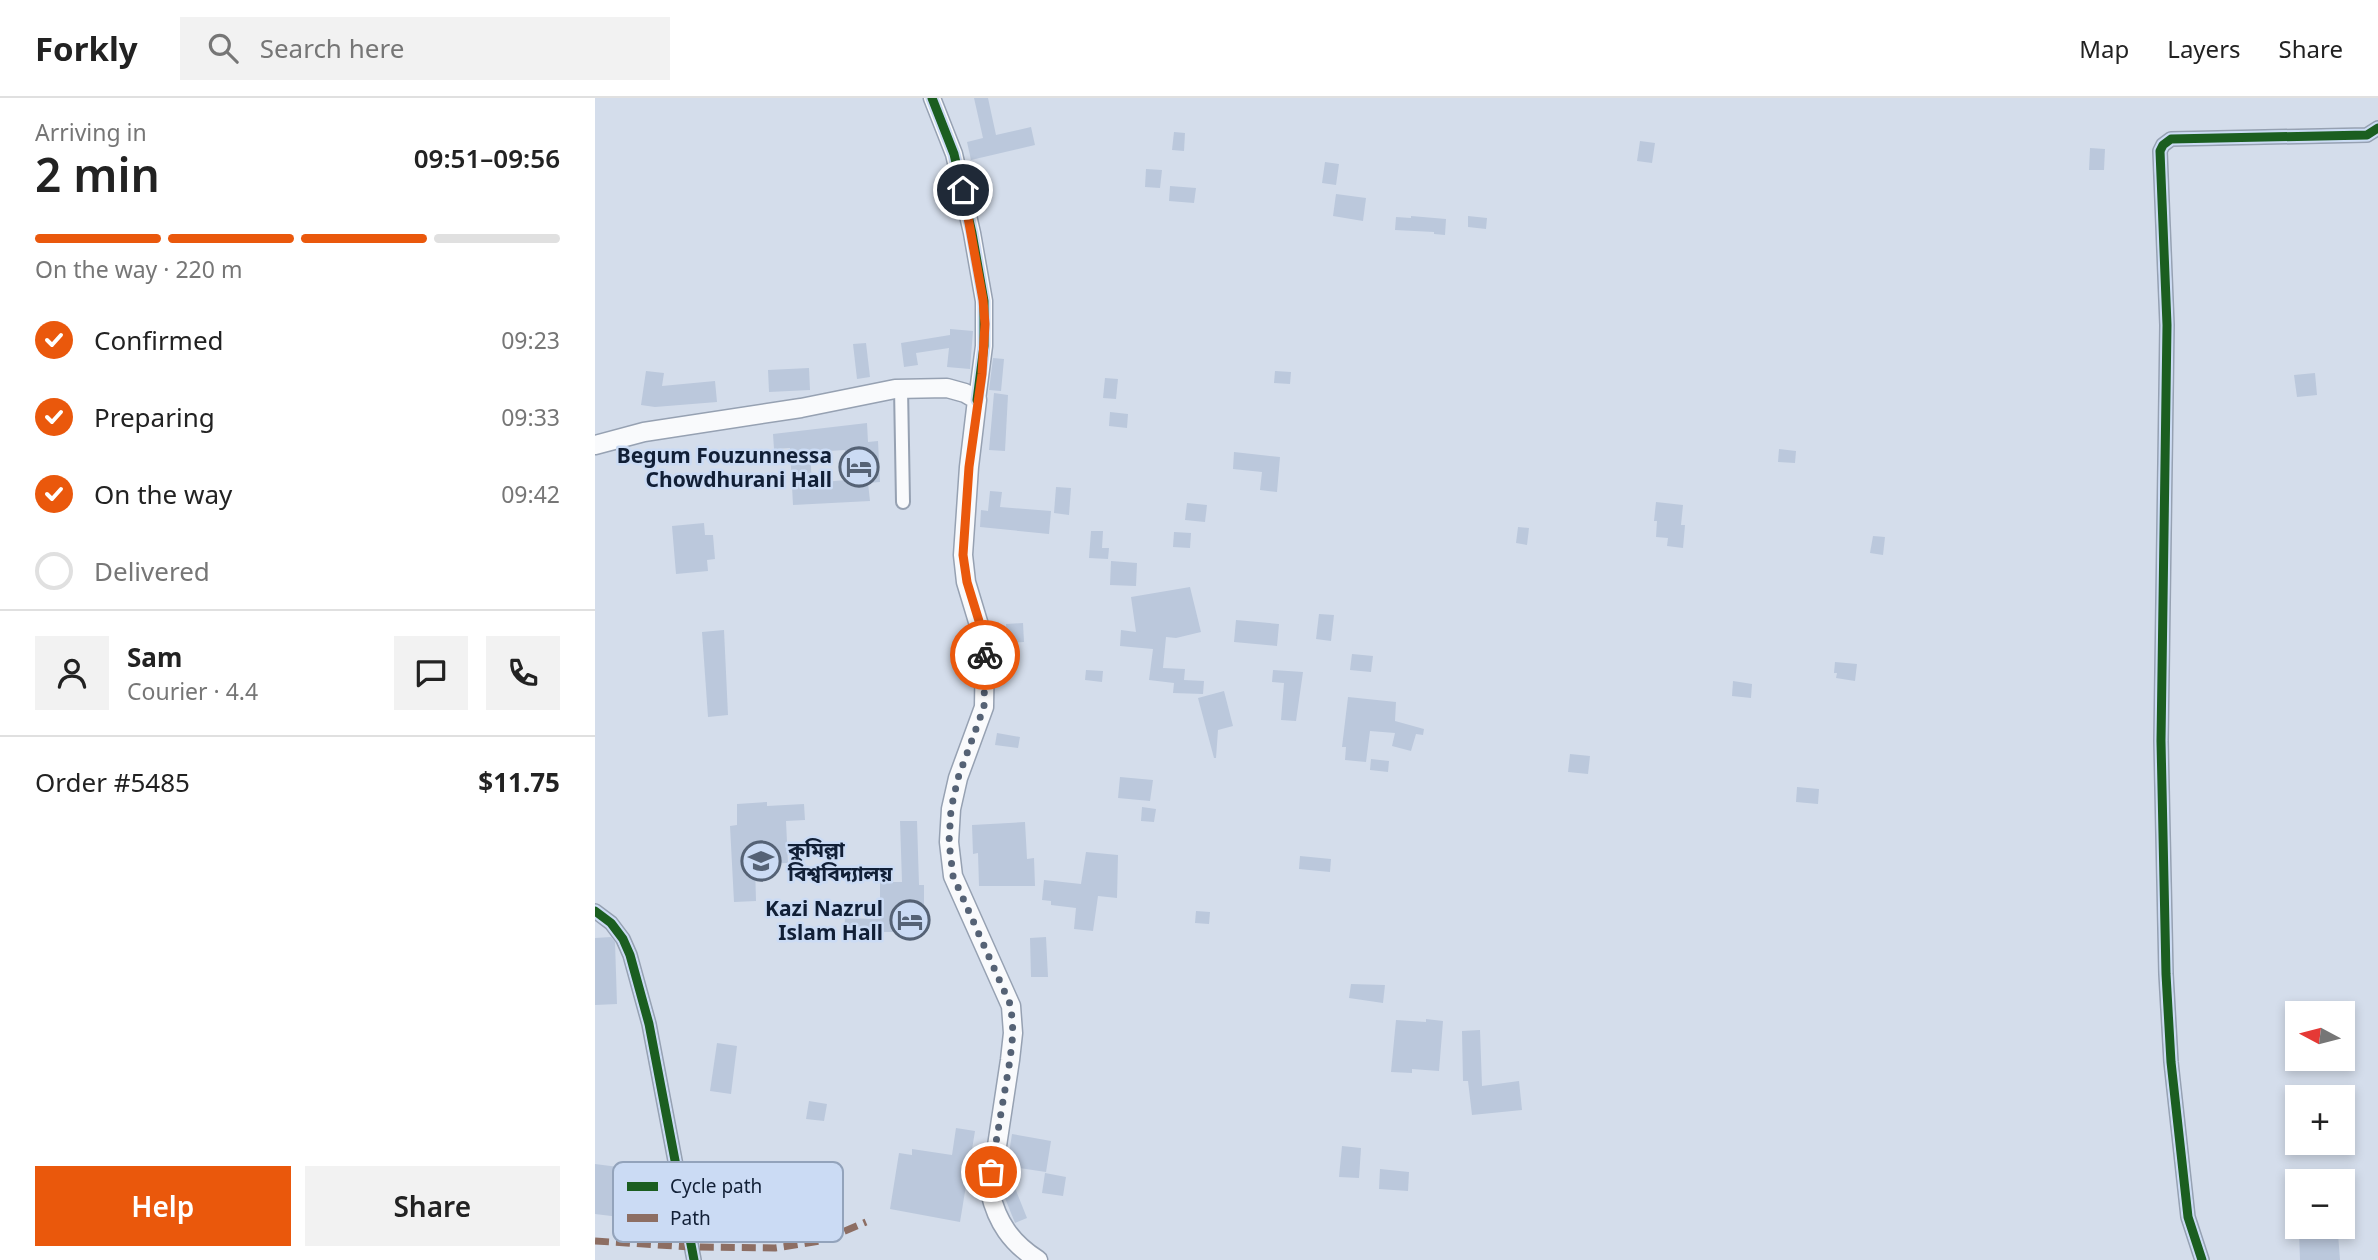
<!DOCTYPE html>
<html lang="en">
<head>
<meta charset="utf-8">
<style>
  body { margin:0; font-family:"Noto Sans","Noto Sans Bengali",sans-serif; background:#f2f2f2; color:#222; height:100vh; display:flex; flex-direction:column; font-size:26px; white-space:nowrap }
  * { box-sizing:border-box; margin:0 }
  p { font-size:23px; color:#767676 }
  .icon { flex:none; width:38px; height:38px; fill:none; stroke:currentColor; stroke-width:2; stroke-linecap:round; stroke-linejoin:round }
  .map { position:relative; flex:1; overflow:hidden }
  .panel { display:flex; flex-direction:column; background:#fff; width:595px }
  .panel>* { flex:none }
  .needle { width:46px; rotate:277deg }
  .fabs { position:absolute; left:1690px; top:903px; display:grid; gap:14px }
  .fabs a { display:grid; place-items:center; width:70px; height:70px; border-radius:0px; background:#fff; box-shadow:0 4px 10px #0003; font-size:35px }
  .pin { position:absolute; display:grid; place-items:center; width:60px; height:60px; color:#fff; margin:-30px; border:4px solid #fff; border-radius:50%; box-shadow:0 2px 7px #0007 }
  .courier { position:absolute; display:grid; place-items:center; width:70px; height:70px; margin:-35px; border:5px solid #ea580c; border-radius:50%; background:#fff; color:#222; box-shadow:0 2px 9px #0007 }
  .head em { font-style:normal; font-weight:600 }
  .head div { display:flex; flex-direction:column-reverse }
  .head { display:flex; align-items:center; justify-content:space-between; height:119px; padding:0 35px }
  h1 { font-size:46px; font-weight:600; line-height:52px }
  .bar { display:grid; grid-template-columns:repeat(4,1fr); gap:10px 7px; align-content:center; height:84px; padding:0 35px }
  .bar i { height:9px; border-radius:5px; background:#e0e0e0 }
  .bar .active { background:#ea580c }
  .bar p { grid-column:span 4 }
  .line { display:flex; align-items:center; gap:18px; padding:0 35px; border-top:2px solid #e0e0e0 }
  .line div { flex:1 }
  .round { display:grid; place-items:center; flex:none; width:74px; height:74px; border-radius:0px; background:#f2f2f2 }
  ol { padding:0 35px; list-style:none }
  li { display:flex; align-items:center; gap:21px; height:77px }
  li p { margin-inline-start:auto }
  li .icon { padding:7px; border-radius:50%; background:#ea580c; color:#fff; stroke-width:4 }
  li:last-child { color:#767676 }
  li i { width:38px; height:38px; border:4px solid #e0e0e0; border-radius:50% }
  .action { display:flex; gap:14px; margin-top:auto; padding:14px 35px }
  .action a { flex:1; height:80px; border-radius:0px; background:#ea580c; color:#fff; font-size:28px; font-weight:600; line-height:80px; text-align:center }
  .action a+a { background:#f2f2f2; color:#222 }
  header { display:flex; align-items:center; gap:42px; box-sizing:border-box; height:98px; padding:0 35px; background:#fff; border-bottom:2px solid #e0e0e0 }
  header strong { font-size:33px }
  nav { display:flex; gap:38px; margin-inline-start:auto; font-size:24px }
  .search { width:490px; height:63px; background:#f2f2f2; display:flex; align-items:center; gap:18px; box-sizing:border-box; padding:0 24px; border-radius:0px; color:#767676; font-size:26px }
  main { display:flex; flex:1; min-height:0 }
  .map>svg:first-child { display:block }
  .building { fill:#bbc8dc; fill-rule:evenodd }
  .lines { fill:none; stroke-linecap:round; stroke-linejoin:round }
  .minor-casing { stroke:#96a1b2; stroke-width:16 }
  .tertiary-casing { stroke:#96a1b2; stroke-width:19 }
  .secondary-casing { stroke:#96a1b2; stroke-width:21 }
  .minor { stroke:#f9fafc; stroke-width:12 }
  .tertiary { stroke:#f9fafc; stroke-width:16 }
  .secondary { stroke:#f9fafc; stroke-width:18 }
  .quiet { stroke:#8d6e63; stroke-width:7; stroke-dasharray:14 7; stroke-linecap:butt }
  .cycleway-casing { stroke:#cbdbf4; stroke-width:13 }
  .cycleway { stroke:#1b5e20; stroke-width:9 }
  .done { stroke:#556275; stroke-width:7; stroke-dasharray:0 12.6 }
  .route { stroke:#ea580c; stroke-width:9 }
  .labels { text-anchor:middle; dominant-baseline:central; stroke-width:5; stroke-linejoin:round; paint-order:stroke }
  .poi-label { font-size:21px; font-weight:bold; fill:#111f36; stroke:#cbdbf4; text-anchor:end }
  .key { fill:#cbdbf4; stroke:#93a3bb; stroke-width:2 }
  .key-label { font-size:19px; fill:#111f36 }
</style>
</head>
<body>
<header>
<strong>Forkly</strong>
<div class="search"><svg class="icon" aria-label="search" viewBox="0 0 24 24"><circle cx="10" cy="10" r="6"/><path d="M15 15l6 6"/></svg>Search here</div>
<nav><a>Map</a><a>Layers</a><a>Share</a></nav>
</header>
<main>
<section class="panel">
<div class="head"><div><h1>2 min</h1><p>Arriving in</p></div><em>09:51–09:56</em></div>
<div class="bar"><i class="active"></i><i class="active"></i><i class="active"></i><i></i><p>On the way · 220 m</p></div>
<ol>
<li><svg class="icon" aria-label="check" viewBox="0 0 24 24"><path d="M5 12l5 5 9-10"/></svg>Confirmed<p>09:23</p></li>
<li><svg class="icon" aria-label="check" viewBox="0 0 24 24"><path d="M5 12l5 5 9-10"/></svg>Preparing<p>09:33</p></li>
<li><svg class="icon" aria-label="check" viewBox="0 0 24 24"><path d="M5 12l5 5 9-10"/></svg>On the way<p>09:42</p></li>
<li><i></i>Delivered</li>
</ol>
<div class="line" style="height:126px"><a class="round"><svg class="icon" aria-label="person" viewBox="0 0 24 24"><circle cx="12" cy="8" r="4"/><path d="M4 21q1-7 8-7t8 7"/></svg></a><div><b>Sam</b><p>Courier · 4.4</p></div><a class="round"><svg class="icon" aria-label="chat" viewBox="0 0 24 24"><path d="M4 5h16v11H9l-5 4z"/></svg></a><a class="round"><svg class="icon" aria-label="phone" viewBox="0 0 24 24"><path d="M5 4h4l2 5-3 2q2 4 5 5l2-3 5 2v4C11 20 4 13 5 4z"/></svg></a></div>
<div class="line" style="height:91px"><div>Order #5485</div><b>$11.75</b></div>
<div class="action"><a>Help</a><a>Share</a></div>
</section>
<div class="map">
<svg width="1783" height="1162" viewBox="0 0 1783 1162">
  <rect width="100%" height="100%" fill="#d4ddeb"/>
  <g class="building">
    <path d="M379 0H393L401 37 436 29 440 47 376 62 372 44 388 40Z"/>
    <path d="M579 34 590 35 589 53 577 52Z"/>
    <path d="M1045 43 1060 45 1057 65 1042 63Z"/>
    <path d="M1495 50 1510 51 1509 72H1494Z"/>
    <path d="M730 64 744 66 741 87 727 85Z"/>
    <path d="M384 67 392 98 380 101 373 70Z"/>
    <path d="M551 71 567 72 565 90 550 89Z"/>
    <path d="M575 88 601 90 599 105 574 103Z"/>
    <path d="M741 96 771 100 768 123 738 118Z"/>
    <path d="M816 118 851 121 850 137 839 136V134L800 132 801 119 816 120Z"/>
    <path d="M873 118 892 120 891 131 873 129Z"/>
    <path d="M355 231 378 233 375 271 352 269 354 250 321 255 323 267 309 269 306 245 355 237Z"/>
    <path d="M271 245 275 279 262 281 258 246Z"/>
    <path d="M398 260 409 261 406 293 394 292Z"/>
    <path d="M214 270 215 292 174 294 173 272Z"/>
    <path d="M51 273 69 275 67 288 120 283 122 304 60 309 46 307Z"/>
    <path d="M680 273 696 274 695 286 679 285Z"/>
    <path d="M1720 275 1722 297 1702 299 1699 277Z"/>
    <path d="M510 280 523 281 521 301 508 300Z"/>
    <path d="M399 295 413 297 410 353 394 352Z"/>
    <path d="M515 314 533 316 532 330 514 328Z"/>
    <path d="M272 325 273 344 283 343 285 384 273 385 275 403 198 407 195 350 179 351 178 336ZM250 352 251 382 217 385 215 354Z"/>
    <path d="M1184 351 1201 353 1200 365 1183 364Z"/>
    <path d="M639 354 685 359 682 394 665 392 667 374 638 371Z"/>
    <path d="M461 389 476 390 474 417 459 415Z"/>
    <path d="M395 393 407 394 405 409 456 413 454 436 385 429 386 412 393 413Z"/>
    <path d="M1061 404 1088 407 1086 427H1090L1088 450 1072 448 1073 440 1061 439 1062 423H1059Z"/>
    <path d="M592 405 612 407 610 424 590 422Z"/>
    <path d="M109 425 110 437H118L120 461 112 462 113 473 81 476 77 428Z"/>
    <path d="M923 429 934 430 932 447 921 445Z"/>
    <path d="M496 433H508L507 450H514L513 461 494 460Z"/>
    <path d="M579 434 596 435 595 450 578 449Z"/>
    <path d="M1278 438 1290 439 1288 457 1275 455Z"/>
    <path d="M516 463 542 465 541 488 515 487Z"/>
    <path d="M595 489 606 534 581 540 571 539 568 570 590 571 589 582 609 583 608 596 578 595 579 585 554 582 558 551 525 548 526 532 541 534 536 499Z"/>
    <path d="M724 516 739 517 736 543 721 541Z"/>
    <path d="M641 522 684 526 682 548 639 544Z"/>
    <path d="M428 525 429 544 412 545 411 526Z"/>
    <path d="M129 532 133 617 113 619 107 534Z"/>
    <path d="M757 556 778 558 776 574 755 572Z"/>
    <path d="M1240 564 1262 566 1260 583 1241 580 1242 575H1239Z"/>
    <path d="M491 572 508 573 507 584 490 582Z"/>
    <path d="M678 572 708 574 701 623 686 622 689 585 677 584Z"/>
    <path d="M1138 583 1157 586 1156 600 1137 598Z"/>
    <path d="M629 593 638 628 623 632 621 660H619L603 600Z"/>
    <path d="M753 599 801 604 800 623 829 631 828 637 821 636 816 653 797 648 800 635 775 633 771 664 750 662 751 649H747Z"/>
    <path d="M402 635 425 639 423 650 400 647Z"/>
    <path d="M975 656 995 658 993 676 973 674Z"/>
    <path d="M776 661 794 663 793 674 775 672Z"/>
    <path d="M525 679 558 682 555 703 523 700Z"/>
    <path d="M1202 689 1224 691 1223 706 1201 704Z"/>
    <path d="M172 704V708L209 706 210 722 191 723 193 765 160 766 161 803 139 804 135 728 142 727V706Z"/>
    <path d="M547 709 561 711 559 724 546 723Z"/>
    <path d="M305 723H322L324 787H329V813H323V834H282L281 838H264V835L249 834 250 820 285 821V784H307Z"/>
    <path d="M430 724 432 761 439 760 440 788H384L383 755 378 756 377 727Z"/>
    <path d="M491 754 523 757 522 800 503 798 498 833 479 831 481 810 456 807V803L447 802 449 782 486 786Z"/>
    <path d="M705 758 736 761 735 774 704 771Z"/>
    <path d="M601 813 615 814 614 826 600 825Z"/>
    <path d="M16 839 20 844 22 906 0 907V840Z"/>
    <path d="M451 839 453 879H436L435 840Z"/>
    <path d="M756 886 790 887 788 905 754 900Z"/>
    <path d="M831 921 848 923 844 973 817 971V975L796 974 801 922 831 924Z"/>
    <path d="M885 932 887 988 924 983 927 1012 877 1017 873 983H868L867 933Z"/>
    <path d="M122 945 142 948 136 996 115 993Z"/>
    <path d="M214 1003 232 1006 229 1023 211 1021Z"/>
    <path d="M361 1030 380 1033 365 1124 295 1111 304 1055 317 1057V1051L357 1057Z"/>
    <path d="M417 1036 456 1043 451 1074 412 1068Z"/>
    <path d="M747 1048 766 1050 764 1080 744 1079Z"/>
    <path d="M0 1066 62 1074 59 1097 45 1095 41 1121 0 1116Z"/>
    <path d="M785 1071 814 1074 813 1093 784 1091Z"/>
    <path d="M450 1075 471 1079 468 1098 447 1095Z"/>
    <path d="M420 1090 432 1120 420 1125 408 1095Z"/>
    <path d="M1704 1134H1720L1721 1137 1743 1136 1745 1162H1705Z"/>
  </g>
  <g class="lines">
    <g class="minor-casing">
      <g id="minor">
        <path d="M306 290 308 404"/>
        <path d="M0 813 16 825 28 841 35 857 54 926 99 1162"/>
        <path d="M1607 1162 1593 1119 1576 964 1571 876 1566 643 1572 227 1565 53 1568 47 1576 41 1772 37 1783 30"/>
      </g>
    </g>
    <g class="tertiary-casing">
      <path id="tertiary" d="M337 0 359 56 377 135 389 203V248L382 302"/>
    </g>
    <g class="secondary-casing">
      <path id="secondary" d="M0 347 49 334 206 310 300 291 352 290 370 295 382 302 374 369 368 457 371 484 390 547 389 609 363 680 356 711 354 744 358 778 416 908 418 935 415 962 395 1094C402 1124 416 1145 443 1162"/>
    </g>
    <use href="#minor" class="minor"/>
    <use href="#tertiary" class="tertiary"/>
    <use href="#secondary" class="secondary"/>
    <path class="quiet" d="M0 1143 96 1149 180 1150 226 1143 271 1124"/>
    <g class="cycleway-casing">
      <g id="cycleway">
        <path d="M337 0 359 56 377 135 389 203V248L382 302"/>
        <path d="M0 813 16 825 28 841 35 857 54 926 99 1162"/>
        <path d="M1607 1162 1593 1119 1576 964 1571 876 1566 643 1572 227 1565 53 1568 47 1576 41 1772 37 1783 30"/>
      </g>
    </g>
    <use href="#cycleway" class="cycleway"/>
  </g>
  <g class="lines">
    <path class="done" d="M390 557 389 609 363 680 356 711 354 744 358 778 416 908 418 935 415 962 396 1074"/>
    <path class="route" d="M368 92 388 202 390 226 387 276 374 369 368 457 372 484 384 523 390 557"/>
  </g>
  <defs>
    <g id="hotel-ring" transform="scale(2.0125)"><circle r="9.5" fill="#cbdbf4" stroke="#556275" stroke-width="1.5"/><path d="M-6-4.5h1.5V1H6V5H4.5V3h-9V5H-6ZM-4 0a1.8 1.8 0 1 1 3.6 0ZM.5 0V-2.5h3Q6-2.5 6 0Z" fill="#556275"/></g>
    <g id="university-ring" transform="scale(2.0125)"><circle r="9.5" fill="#cbdbf4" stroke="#556275" stroke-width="1.5"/><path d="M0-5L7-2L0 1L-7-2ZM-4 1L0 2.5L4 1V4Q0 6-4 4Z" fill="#556275"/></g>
  </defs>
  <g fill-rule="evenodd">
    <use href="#hotel-ring" x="264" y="369"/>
    <use href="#university-ring" x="166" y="763"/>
    <use href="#hotel-ring" x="315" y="822"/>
  </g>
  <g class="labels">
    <g class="poi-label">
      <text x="237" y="357">Begum Fouzunnessa<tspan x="237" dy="24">Chowdhurani Hall</tspan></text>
      <text x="193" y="751" text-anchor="start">কুমিল্লা<tspan x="193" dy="24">বিশ্ববিদ্যালয়</tspan></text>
      <text x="288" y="810">Kazi Nazrul<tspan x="288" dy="24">Islam Hall</tspan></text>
    </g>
  </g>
  <rect x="18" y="1064" width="230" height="80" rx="10" class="key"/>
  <rect x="32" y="1084" width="31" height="9" fill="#1b5e20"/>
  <rect x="32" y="1116" width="31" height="8" fill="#8d6e63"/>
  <g class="key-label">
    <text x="75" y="1095">Cycle path</text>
    <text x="75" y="1127">Path</text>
  </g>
</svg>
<div class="fabs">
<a><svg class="needle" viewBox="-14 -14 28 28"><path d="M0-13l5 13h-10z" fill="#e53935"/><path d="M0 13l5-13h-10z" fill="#767676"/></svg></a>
<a>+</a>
<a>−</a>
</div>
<div class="pin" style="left:396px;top:1074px;background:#ea580c"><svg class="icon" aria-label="bag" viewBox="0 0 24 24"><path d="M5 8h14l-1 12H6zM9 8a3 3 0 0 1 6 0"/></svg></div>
<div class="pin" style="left:368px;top:92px;background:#1f2937"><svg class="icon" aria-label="home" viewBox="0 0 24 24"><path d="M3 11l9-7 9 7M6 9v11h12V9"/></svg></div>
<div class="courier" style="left:390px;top:557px"><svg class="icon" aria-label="bike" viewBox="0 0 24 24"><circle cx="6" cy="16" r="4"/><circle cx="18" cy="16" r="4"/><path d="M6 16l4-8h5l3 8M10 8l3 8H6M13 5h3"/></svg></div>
</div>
</main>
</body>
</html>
